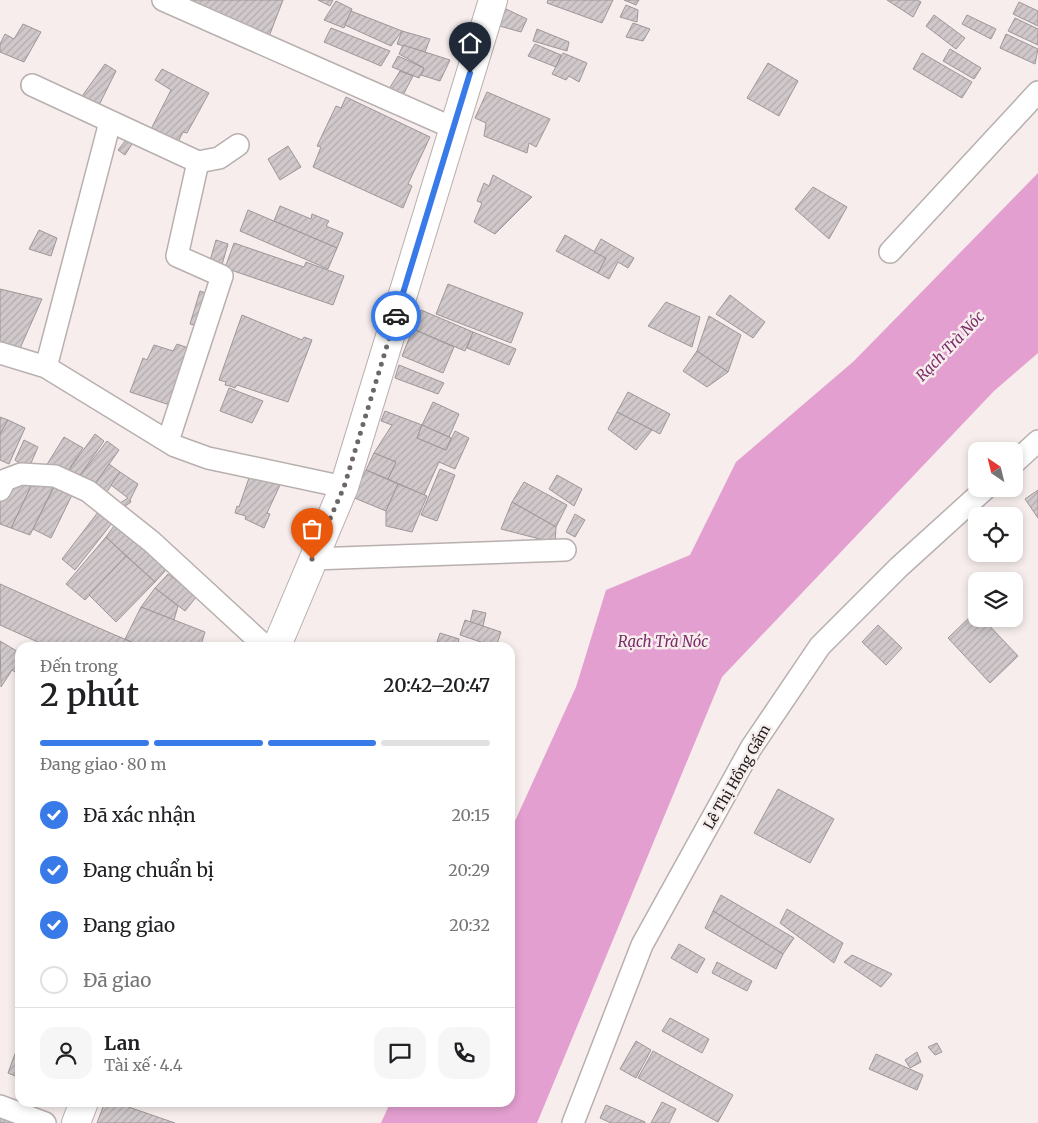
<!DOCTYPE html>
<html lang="vi">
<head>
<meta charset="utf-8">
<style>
  body { margin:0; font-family:Merriweather,serif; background:#f6f6f6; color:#202124; height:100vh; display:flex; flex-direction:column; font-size:19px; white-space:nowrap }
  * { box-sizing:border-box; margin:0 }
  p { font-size:16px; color:#757577 }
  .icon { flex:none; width:28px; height:28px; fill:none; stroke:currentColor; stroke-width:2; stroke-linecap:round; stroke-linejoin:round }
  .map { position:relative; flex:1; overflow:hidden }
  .sheet { position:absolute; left:15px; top:642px; width:500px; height:465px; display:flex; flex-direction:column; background:#fff; border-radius:15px; box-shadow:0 2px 8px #0003 }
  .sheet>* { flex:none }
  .needle { width:32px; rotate:325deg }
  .fabs { position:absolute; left:968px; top:442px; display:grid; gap:10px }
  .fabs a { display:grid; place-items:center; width:55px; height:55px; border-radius:10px; background:#fff; box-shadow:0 2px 8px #0003; font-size:25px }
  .pin { position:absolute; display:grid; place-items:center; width:42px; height:42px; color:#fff; margin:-51px -21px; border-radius:50% 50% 50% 0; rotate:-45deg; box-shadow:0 0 5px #0007 }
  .pin .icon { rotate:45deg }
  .courier { position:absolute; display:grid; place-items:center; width:50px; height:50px; margin:-25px; border:4px solid #387ae8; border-radius:50%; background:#fff; color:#222; box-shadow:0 1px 6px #0007 }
  .head em { font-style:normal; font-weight:600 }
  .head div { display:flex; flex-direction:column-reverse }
  .head { display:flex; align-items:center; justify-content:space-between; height:85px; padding:0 25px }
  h1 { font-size:32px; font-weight:600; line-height:38px }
  .bar { display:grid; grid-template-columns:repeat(4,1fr); gap:8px 5px; align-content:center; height:60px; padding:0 25px }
  .bar i { height:6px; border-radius:4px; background:#e0e0e0 }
  .bar .selected { background:#387ae8 }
  .bar p { grid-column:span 4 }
  .line { display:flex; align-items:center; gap:12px; padding:0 25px; border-top:1px solid #e0e0e0 }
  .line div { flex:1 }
  .round { display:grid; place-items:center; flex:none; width:52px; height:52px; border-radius:15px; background:#f6f6f6 }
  ol { padding:0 25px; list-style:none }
  li { display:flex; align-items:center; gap:15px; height:55px }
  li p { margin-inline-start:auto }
  li .icon { padding:5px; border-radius:50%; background:#387ae8; color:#fff; stroke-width:4 }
  li:last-child { color:#757577 }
  li i { width:28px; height:28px; border:2px solid #e0e0e0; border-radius:50% }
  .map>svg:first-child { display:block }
  .water { fill:#e39fd0 }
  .building { fill:url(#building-hatch); stroke:#9e9698 }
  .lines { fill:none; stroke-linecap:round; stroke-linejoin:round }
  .minor-casing { stroke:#b8b0af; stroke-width:24 }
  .major-casing { stroke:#b8b0af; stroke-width:30 }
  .minor { stroke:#fff; stroke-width:21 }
  .major { stroke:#fff; stroke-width:28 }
  .done { stroke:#6d6867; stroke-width:5; stroke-dasharray:0 9 }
  .route { stroke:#387ae8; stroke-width:6 }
  .labels { text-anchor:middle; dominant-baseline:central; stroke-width:5; stroke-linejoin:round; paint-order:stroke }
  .street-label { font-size:14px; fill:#232120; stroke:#f6edec }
  .water-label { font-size:15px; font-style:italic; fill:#7b2c6a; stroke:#f6edec }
</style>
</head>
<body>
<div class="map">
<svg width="1038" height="1123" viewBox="0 0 1038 1123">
  <defs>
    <pattern id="building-hatch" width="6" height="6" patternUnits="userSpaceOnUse" patternTransform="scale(1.25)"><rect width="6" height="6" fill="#d0c8ca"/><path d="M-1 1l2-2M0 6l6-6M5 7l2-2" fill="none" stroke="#b2acad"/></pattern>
  </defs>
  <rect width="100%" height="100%" fill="#f6edec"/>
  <path class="water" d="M1038 173V353L994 391 722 677 537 1123H381L390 1103 510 1102V832L576 687 606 590 690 555 736 462 854 361Z"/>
  <g class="building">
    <path d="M175 0H283L268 39Z"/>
    <path d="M318 0H333L330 6Z"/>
    <path d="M548 0H613L602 23 547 3Z"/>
    <path d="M624 0H639L636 5Z"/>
    <path d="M887 0H917L921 2 913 17Z"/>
    <path d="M336 1 352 9 344 28 324 20Z"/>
    <path d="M1019 2 1038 11V26L1013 14Z"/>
    <path d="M626 5 638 10 637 22 620 17Z"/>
    <path d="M504 8 527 19 521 32 496 25Z"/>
    <path d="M351 11 402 31 391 46 345 25Z"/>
    <path d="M934 15 965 38 956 49 926 26Z"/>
    <path d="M967 15 996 29 991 39 962 24Z"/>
    <path d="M1015 18 1038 29V45L1008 31Z"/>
    <path d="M633 23 650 29 643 41 626 37Z"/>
    <path d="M23 24 41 32 24 62 0 52V44L5 34 14 39Z"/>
    <path d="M331 28 390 51 381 66 324 42Z"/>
    <path d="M537 29 569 42 567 51 533 41Z"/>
    <path d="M402 31 430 39 425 52 397 44Z"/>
    <path d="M1006 34 1038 49 1035 64 1000 48Z"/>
    <path d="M535 44 561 55 556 67 528 56Z"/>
    <path d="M403 45 450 60 440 81 421 75 424 68 399 54Z"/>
    <path d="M950 49 981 68 974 79 943 61Z"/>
    <path d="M563 53 587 63 579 82 569 76 566 80 552 74Z"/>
    <path d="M922 53 972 82 962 98 913 69Z"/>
    <path d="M398 56 424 68 419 78 392 67Z"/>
    <path d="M768 63 798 81 779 116 747 98Z"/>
    <path d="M105 64 116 71 98 107 80 99Z"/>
    <path d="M162 69 209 93 187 133 183 132 177 144 150 131 171 90 155 80Z"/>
    <path d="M400 71 413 76 402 97 389 89Z"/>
    <path d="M487 92 550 119 536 147 529 143 527 153 484 136 486 123 475 118Z"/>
    <path d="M346 97 430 137 408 184 412 186 403 208 313 167 321 147 317 146 336 106 341 108Z"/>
    <path d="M126 140 132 144 125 155 118 150Z"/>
    <path d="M288 146 301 167 280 180 268 159Z"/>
    <path d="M493 175 532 197 495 234 474 222 482 203 477 201 484 183 489 186Z"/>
    <path d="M813 187 847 207 829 239 795 209Z"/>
    <path d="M280 206 311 219 312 214 329 221 326 226 343 233 337 248 274 221Z"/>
    <path d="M248 210 337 248 328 269 240 231Z"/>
    <path d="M39 230 57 238 51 256 29 249Z"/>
    <path d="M565 235 606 258 598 273 556 251Z"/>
    <path d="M601 239 634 258 628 268 618 262 609 279 598 273 606 258 594 252Z"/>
    <path d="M216 240 228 244 221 268 209 264Z"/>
    <path d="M234 243 304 267 306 262 344 276 333 305 225 268Z"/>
    <path d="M448 284 523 313 511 343 436 314Z"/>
    <path d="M0 289 42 299 17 355 0 349Z"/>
    <path d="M200 291 214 296 205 328 190 324Z"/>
    <path d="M730 295 765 322 753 338 716 314Z"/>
    <path d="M666 302 700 317 692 347 648 326Z"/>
    <path d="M421 310 473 332 465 351 413 329Z"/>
    <path d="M242 315 302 340 304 337 312 340 288 402 237 385 235 388 230 386 225 385 226 382 219 380Z"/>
    <path d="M709 316 741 335 728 372 697 351Z"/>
    <path d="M413 329 454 347 443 373 402 356Z"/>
    <path d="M473 332 516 349 509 365 467 348Z"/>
    <path d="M177 344 194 350 176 407 130 392 143 358 147 360 154 345 173 351Z"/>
    <path d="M697 351 728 372 707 387 683 371Z"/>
    <path d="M399 365 444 383 438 394 395 378Z"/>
    <path d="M229 388 263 401 252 423 220 411Z"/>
    <path d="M628 392 670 414 660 434 617 412Z"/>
    <path d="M433 402 459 414 449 437 422 425Z"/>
    <path d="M385 411 422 425 417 438 446 450 455 431 469 438 455 469 439 462 424 495 388 479 396 462 374 453 392 425 381 421Z"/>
    <path d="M617 412 652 430 636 450 608 429Z"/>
    <path d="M0 417 8 420 0 434Z"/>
    <path d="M8 420 25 428 9 464 0 460V434Z"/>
    <path d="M422 425 451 438 446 450 417 438Z"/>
    <path d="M95 434 104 441 76 481 66 474Z"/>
    <path d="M64 437 83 448 64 477 46 466Z"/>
    <path d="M24 440 38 447 28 470 15 460Z"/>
    <path d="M107 441 119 450 91 490 76 481Z"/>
    <path d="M374 453 396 462 388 479 366 470Z"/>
    <path d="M109 464 120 472 103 498 91 490Z"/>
    <path d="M440 469 455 475 437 521 421 515Z"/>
    <path d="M366 470 398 484 386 511 352 497Z"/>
    <path d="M120 472 138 484 130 500 131 502 120 510 117 505 128 498 111 485Z"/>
    <path d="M251 472 280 485 267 513 270 514 264 528 245 519 246 516 235 513 237 506 239 507Z"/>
    <path d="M557 475 582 489 574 506 549 489Z"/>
    <path d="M40 478 54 486 30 535 11 528 31 486 35 487Z"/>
    <path d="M9 480 33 482 11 528 0 524V499Z"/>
    <path d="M524 482 567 505 556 527 512 502Z"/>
    <path d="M56 483 73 493 51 538 33 529Z"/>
    <path d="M398 484 427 496 412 532 386 526V511Z"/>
    <path d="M1038 490V518L1025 499Z"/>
    <path d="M512 502 556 527 555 543 501 529Z"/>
    <path d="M102 507 116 518 75 570 62 559Z"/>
    <path d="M575 514 585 520 575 537 566 532Z"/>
    <path d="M119 519 135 541 166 570 155 582 106 537Z"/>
    <path d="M106 537 126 556 85 600 66 584Z"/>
    <path d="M126 556 155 582 116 622 89 595Z"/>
    <path d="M168 574 197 596 185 611 155 588Z"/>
    <path d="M0 584 76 618 145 648H51L0 625Z"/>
    <path d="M155 588 178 606 174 620 141 607Z"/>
    <path d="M141 607 205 632 200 648H145L125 639Z"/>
    <path d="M473 610 486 613 483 626 470 623Z"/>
    <path d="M976 611V619H983L1018 656 990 683 948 638Z"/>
    <path d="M465 620 501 632 496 647 460 635Z"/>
    <path d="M878 625 902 648 886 665 862 642Z"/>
    <path d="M440 633 459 639 457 648H435Z"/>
    <path d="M0 641 20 653V675L12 670 1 687Z"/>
    <path d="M778 789 834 819 810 863 754 833Z"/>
    <path d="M721 895 794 938 783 954 713 911Z"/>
    <path d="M787 909 843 943 834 963 780 923Z"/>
    <path d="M713 911 783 954 776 969 705 928Z"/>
    <path d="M679 944 705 959 697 973 671 958Z"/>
    <path d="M852 955 892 974 881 987 844 962Z"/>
    <path d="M717 962 752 981 747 991 712 973Z"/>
    <path d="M670 1018 709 1039 702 1053 662 1031Z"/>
    <path d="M636 1041 651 1050 636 1078 620 1069Z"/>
    <path d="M19 1043H20V1078L8 1073Z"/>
    <path d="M937 1043 942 1052 935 1055 928 1047Z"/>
    <path d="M653 1051 733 1095 718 1122 638 1078Z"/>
    <path d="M917 1052 921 1062 910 1068 905 1060Z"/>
    <path d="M876 1054 923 1075 917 1090 869 1069Z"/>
    <path d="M105 1102H114L175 1123H97Z"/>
    <path d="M662 1102 676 1109 669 1123H651Z"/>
    <path d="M606 1105 645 1122V1123H611L600 1118Z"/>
    <path d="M0 1114 20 1123H0Z"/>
  </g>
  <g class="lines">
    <g class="minor-casing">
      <g id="minor">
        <path d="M163 0 453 128"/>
        <path d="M32 85 198 162 219 158 238 145"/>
        <path d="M890 252 1038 92"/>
        <path d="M0 353 46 367 175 446 208 458 344 487"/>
        <path d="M46 367 110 122"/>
        <path d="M168 441 222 276 177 256 198 162"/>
        <path d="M1014 463 1038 441"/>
        <path d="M0 490 5 480 21 474 55 476 88 491 152 542 267 648"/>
        <path d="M312 559 565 550"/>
        <path d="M0 1106 45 1123"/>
        <path d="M573 1123 642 945 751 748 820 646 899 567 985 489"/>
      </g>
    </g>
    <g class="major-casing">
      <g id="major">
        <path d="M276 648 344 487 493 0"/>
        <path d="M76 1123 84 1102"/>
      </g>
    </g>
    <use href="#minor" class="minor"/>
    <use href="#major" class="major"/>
  </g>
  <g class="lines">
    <path class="done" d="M312 559 344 487 396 316"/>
    <path class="route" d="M396 316 470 73"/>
  </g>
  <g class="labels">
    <g class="street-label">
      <text transform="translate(737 777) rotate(-60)">Lê Thị Hồng Gấm</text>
    </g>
    <g class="water-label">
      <text transform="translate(950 346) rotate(-46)">Rạch Trà Nóc</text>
      <text x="663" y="641">Rạch Trà Nóc</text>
    </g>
  </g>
</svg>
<div class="fabs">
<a><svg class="needle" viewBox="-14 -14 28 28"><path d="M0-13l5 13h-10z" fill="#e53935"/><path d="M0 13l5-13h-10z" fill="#757577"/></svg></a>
<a><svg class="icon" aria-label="locate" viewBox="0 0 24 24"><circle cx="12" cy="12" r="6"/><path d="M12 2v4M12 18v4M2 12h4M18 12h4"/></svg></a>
<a><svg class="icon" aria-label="layers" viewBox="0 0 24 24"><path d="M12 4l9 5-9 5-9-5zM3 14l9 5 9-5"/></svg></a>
</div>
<div class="pin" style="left:312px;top:559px;background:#ea580c"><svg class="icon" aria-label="bag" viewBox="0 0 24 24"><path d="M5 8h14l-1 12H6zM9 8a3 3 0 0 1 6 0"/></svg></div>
<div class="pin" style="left:470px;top:73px;background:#1f2937"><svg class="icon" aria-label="home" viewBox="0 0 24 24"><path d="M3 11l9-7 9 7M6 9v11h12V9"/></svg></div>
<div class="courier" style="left:396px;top:316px"><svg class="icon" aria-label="car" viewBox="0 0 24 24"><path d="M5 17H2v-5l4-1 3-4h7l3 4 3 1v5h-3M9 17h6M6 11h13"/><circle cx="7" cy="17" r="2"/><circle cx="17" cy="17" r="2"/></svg></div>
<section class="sheet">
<div class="head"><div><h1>2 phút</h1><p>Đến trong</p></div><em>20:42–20:47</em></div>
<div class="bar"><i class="selected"></i><i class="selected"></i><i class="selected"></i><i></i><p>Đang giao · 80 m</p></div>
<ol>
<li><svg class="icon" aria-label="check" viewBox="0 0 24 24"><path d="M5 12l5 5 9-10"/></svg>Đã xác nhận<p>20:15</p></li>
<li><svg class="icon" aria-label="check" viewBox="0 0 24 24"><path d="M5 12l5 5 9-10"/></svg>Đang chuẩn bị<p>20:29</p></li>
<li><svg class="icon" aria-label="check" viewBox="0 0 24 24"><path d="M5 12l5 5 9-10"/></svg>Đang giao<p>20:32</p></li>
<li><i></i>Đã giao</li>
</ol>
<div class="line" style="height:90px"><a class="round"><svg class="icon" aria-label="person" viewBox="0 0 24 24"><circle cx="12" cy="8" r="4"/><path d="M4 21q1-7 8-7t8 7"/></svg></a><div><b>Lan</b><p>Tài xế · 4.4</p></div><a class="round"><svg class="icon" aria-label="chat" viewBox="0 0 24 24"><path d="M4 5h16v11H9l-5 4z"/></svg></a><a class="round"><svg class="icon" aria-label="phone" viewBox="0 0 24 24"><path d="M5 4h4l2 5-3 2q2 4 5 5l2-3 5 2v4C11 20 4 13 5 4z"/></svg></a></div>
</section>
</div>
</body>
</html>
